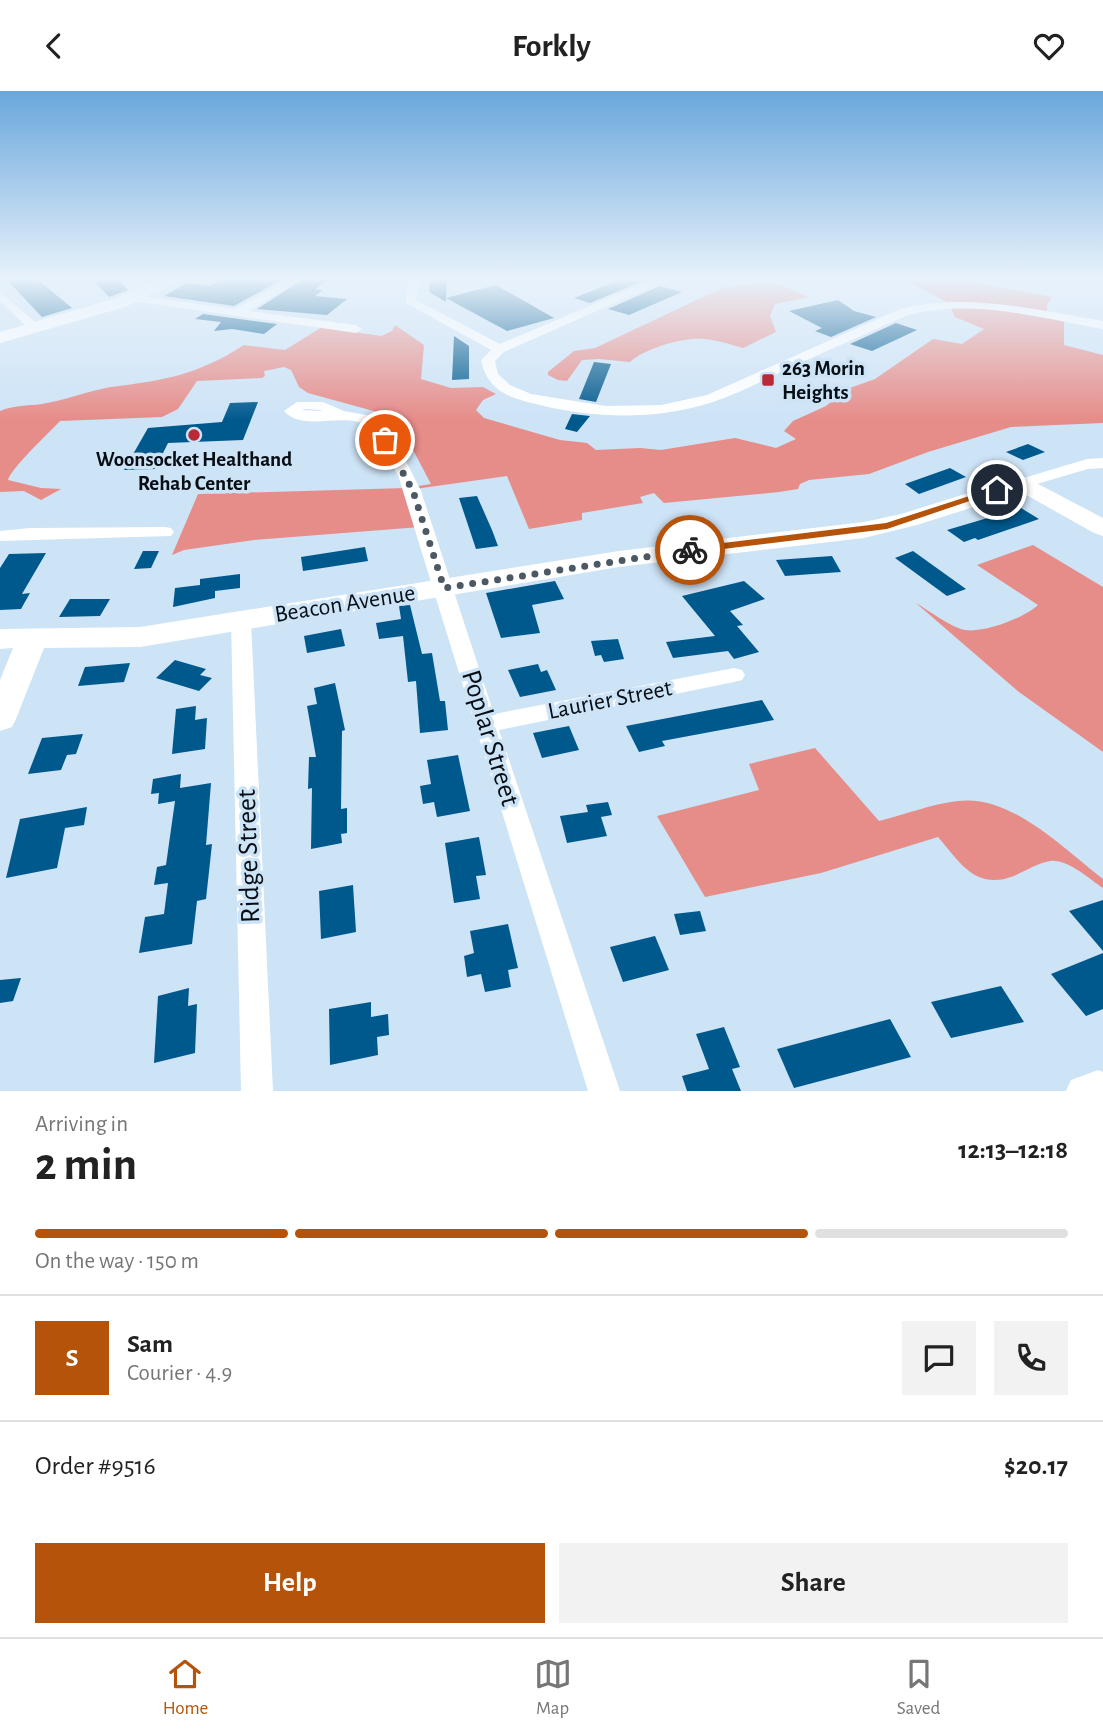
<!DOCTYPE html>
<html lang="en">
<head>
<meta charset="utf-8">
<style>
  body { margin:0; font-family:"Alegreya Sans",sans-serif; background:#f2f2f2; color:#222; height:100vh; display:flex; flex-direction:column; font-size:26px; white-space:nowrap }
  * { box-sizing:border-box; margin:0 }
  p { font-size:23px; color:#767676 }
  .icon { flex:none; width:38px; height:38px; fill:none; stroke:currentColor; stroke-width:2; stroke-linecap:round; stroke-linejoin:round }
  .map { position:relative; height:1000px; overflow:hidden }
  .details { display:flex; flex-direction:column; background:#fff; flex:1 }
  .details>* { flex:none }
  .pin { position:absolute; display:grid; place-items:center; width:60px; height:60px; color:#fff; margin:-30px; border:4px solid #fff; border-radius:50%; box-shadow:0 2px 7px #0007 }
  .courier { position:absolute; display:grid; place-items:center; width:70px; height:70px; margin:-35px; border:5px solid #b45309; border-radius:50%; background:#fff; color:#222; box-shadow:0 2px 9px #0007 }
  .headline em { font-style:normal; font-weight:700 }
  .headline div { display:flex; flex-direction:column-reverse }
  .headline { display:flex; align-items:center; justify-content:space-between; height:119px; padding:0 35px }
  h1 { font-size:46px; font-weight:700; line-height:52px }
  .bar { display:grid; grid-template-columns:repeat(4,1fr); gap:10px 7px; align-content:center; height:84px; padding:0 35px }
  .bar i { height:9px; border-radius:5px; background:#e0e0e0 }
  .bar .active { background:#b45309 }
  .bar p { grid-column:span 4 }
  .line { display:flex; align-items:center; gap:18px; padding:0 35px; border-top:2px solid #e0e0e0 }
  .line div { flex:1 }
  .round { display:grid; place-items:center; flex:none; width:74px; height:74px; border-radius:0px; background:#f2f2f2 }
  .action { display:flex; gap:14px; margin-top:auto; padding:14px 35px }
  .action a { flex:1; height:80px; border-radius:0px; background:#b45309; color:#fff; font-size:28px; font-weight:700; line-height:80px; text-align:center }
  .action a+a { background:#f2f2f2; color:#222 }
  header { display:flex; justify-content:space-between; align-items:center; height:91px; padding:0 35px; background:#fff; font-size:32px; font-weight:700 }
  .tabs { display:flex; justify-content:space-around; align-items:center; height:98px; border-top:2px solid #e0e0e0; background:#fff; font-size:19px; color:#767676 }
  .tabs a { display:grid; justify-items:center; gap:4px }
  .tabs .active { color:#b45309 }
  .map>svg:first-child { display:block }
  .forest { fill:#e68c89 }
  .building { fill:#00598d }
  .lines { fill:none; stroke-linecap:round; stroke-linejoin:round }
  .street { fill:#fff; fill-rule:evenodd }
  .secondary { fill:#fff; fill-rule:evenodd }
  .route { fill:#b45309 }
  .done { stroke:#4c5863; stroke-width:7; stroke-dasharray:0 12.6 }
  .poi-dot { fill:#ba2936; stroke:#cde3f6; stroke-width:2.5 }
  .labels { text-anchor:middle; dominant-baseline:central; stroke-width:7; stroke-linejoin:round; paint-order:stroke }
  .far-poi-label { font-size:21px; font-weight:bold; fill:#060d14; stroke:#cde3f6; text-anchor:start }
  .street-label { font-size:24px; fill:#060d14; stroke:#cde3f6 }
  .near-street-label { font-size:28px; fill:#060d14; stroke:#cde3f6 }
</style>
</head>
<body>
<header><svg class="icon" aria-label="back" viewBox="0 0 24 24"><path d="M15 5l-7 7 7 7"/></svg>Forkly<svg class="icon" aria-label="heart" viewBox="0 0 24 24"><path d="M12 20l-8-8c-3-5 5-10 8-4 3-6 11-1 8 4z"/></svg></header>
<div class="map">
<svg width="1103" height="1000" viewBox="0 0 1103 1000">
  <rect width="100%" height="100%" fill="#cde3f6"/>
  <g class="forest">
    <path d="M905 189H972L980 193 1052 206 1047 213V222L1064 231V254L1103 264V332L1011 336 928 361 869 383 809 389 800 393 798 398 779 401 664 412 654 402 640 406 643 412 582 422V429L529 438 507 385 408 399 420 436 254 449 184 459 172 464 198 403 406 397 431 393 401 336 388 324 308 302 299 296 291 279 284 276 264 280 265 285 262 287 197 290 178 318 162 326 60 330C49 342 11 377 8 389L41 397 61 398 41 409 24 400 0 401V320C14 314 27 315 42 313 66 309 88 300 111 296 166 289 197 284 244 254L285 259 322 236 381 245 392 240 395 234 424 254 421 288 451 297 483 296 496 303 483 309 476 319 484 327 560 349 587 352 596 359 640 357 661 359 735 347 776 357 796 348 784 340 793 330 826 315 847 298 875 288 933 248 962 253 984 238 955 226 949 212Z"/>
    <path d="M771 191 810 206 775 213 770 225 776 241 743 257C731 254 718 249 704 248 684 246 645 257 630 271L599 268 582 269 567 290 558 289 548 284V281L574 260 595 257 722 197Z"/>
    <path d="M1033 454 1103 496V661L1019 601 916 512C928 519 952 537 965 539 985 542 1024 527 1038 514L977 474Z"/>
    <path d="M815 657 879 730C904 724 931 713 958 710 1011 703 1064 758 1103 788V797C1089 788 1068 768 1050 770 1038 772 1025 780 1014 785 975 800 960 771 938 746L821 782 705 806 657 725 759 699 749 673Z"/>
  </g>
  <g class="building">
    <path d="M7 189H38L72 217 42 226Z"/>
    <path d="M93 189H119L128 199 109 206Z"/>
    <path d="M220 189H281L234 215 164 205 187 192 210 195Z"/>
    <path d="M302 189H327L315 198 323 199 315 205 347 208 327 224 257 218Z"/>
    <path d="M447 189 446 207 496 194 554 227 507 240 446 207V211L429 201 430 190Z"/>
    <path d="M619 189 643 190 590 212 574 207Z"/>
    <path d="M660 195 682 201 629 224 608 218Z"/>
    <path d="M838 209 854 220 876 226 831 246 815 240 822 237 789 220Z"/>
    <path d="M203 223 277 233 264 243 232 238 214 240 221 231 195 228Z"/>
    <path d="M896 232 917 239 872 260 850 253Z"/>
    <path d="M454 245 469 255V288L452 289Z"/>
    <path d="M594 271 611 273 596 311 579 308Z"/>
    <path d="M258 311 243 349 168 352 155 378 124 379 148 337 222 331 230 312Z"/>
    <path d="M572 323 590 325 577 341 565 338Z"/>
    <path d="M1028 353 1045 361 1023 369 1006 361Z"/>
    <path d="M950 377 966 386 919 403 905 393Z"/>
    <path d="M477 405 492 439 498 455 476 458 459 407Z"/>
    <path d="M1021 417 1039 428 978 449 975 447 964 451 947 439Z"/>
    <path d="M365 456 368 470 303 480 301 466Z"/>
    <path d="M143 460H159L151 477 134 478Z"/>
    <path d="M913 460 966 498 947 505 895 467Z"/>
    <path d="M46 462 22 503 30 502 21 518 0 519V477L9 463Z"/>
    <path d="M832 465 841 481 785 485 776 469Z"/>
    <path d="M240 483V497L215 500V507L173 516 175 497 200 494V488Z"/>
    <path d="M555 490 564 508 532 514 540 542 501 547 486 502Z"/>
    <path d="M744 490 765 508 730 520 743 534 737 535 759 561 734 568 728 560 673 567 666 551 715 545 682 505Z"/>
    <path d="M70 508H110L100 525 59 526Z"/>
    <path d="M410 514 422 563 432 562 440 610H445L448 639 420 642 416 590 408 591 403 545 379 548 376 532 401 528 399 515Z"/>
    <path d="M341 538 345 555 307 562 304 545Z"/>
    <path d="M618 548 624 568 604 571 601 564 595 565 591 550Z"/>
    <path d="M175 569 206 578 200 584 212 587 199 600 156 587Z"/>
    <path d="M130 572 124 591 78 595 85 576Z"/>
    <path d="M538 573 541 581 547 579 556 599 520 606 508 579Z"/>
    <path d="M335 592 345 639 342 640 341 718 347 717V742L341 743 342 752 311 758 312 697 308 698 309 666H316L307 615 317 613 314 597Z"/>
    <path d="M762 609 774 629 662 650 665 655 639 661 626 635Z"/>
    <path d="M196 615 195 629 207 627 205 658 172 663 176 618Z"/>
    <path d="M569 635 579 659 542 667 533 642Z"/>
    <path d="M83 643 76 663 67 664 61 679 28 683 42 647Z"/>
    <path d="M458 664 470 720 437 726 434 711 423 713 420 695 431 693 427 669Z"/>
    <path d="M181 683 180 697 211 692 206 754 212 753 206 808 197 810 192 853 139 862 145 826 164 823 168 792 154 794 157 776 166 774 175 710 158 713 159 702 151 703 153 688Z"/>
    <path d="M608 711 612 724 601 726 607 745 567 752 560 725 588 721 586 714Z"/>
    <path d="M87 716 84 734 65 737 57 777 6 787 20 728Z"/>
    <path d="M479 746 486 784 476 785 480 808 454 812 445 752Z"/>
    <path d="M353 794 356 841 321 848 319 800Z"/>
    <path d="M1103 809V860L1069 820Z"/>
    <path d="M700 820 706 840 680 844 674 823Z"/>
    <path d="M508 833 518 877 508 879 511 896 485 901 481 883 467 886 464 865 474 862 470 840Z"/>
    <path d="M655 845 669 879 623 891 610 856Z"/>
    <path d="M1103 862V918L1086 925 1051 883Z"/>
    <path d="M21 887 13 910 0 912V889Z"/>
    <path d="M1001 895 1024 931 951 947 931 911Z"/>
    <path d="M189 897 188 915 197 913 195 962 154 972 158 905Z"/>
    <path d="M371 911V926L388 923 389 944 377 946 378 964 330 974 329 918Z"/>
    <path d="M890 928 911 966 794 997 777 958Z"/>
    <path d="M724 936 740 976 732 978 741 1000H687L682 985 709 978 696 943Z"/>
  </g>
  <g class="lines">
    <g class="street">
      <path d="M127 189H139L152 201 142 203Z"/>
      <path d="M286 189H300L249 220 356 234 362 238 356 242 133 210 127 207 133 204 235 218Z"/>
      <path d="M408 189H420L416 209 500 253 651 189H666L504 261 495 270 498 283 510 294 531 303 606 315 661 314 707 304 900 218C968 201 1035 219 1103 230V238C1040 227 972 207 908 224 869 241 830 259 791 276 766 288 740 302 713 311 658 329 596 328 540 314 510 307 488 301 481 269L491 259 406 212Z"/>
      <path d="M0 201 39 234V240H31L0 210Z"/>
      <path d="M297 311H323L344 320 372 325 384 334 398 354 421 400 494 623 734 577 742 579 745 584 742 589 734 591 499 639 620 1000H588L398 384 369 335C343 320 304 342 284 320ZM306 318 320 319 322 320 301 319Z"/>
      <path d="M1103 367V377L1088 378 1023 397 1015 392 1017 389 1087 368Z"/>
      <path d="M165 436 171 437 174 441 171 445 0 450V440L30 437Z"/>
      <path d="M241 524 248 526 251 530 273 1000H241L231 530 234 526Z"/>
      <path d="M1098 979 1103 981V1000H1066L1071 989Z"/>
    </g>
    <g class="secondary">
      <path d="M157 189H178L128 215 0 252V241L116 207Z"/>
      <path d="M1023 385 1103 427V445L1094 442 1021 401 917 434 864 447 619 476 140 556 44 557 16 628 12 636 0 640V589L13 557 0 558V538L140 536 619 460 864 431 901 423Z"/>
    </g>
  </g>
  <linearGradient id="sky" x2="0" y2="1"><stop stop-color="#69a7dc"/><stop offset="0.57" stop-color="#e8f2fb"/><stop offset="1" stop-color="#e8f2fb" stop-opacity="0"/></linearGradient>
  <rect width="1103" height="329" fill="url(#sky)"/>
  <path class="route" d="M994 397 1002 399 887 438 690 462 685 459 690 456 886 432Z"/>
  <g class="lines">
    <path class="done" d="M385 349 413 400 444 497 690 459"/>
  </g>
  <g class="poi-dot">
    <rect x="761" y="282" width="14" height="14" rx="3.5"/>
    <circle cx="194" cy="344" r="7"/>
  </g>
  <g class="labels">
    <g class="far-poi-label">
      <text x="782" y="277">263 Morin<tspan x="782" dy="24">Heights</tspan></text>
      <text x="194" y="368" text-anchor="middle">Woonsocket Healthand<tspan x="194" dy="24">Rehab Center</tspan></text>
    </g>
    <g class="street-label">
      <text transform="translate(345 513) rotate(-9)">Beacon Avenue</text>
      <text transform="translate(610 609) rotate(-11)">Laurier Street</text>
    </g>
    <g class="near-street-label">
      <text transform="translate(490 647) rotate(73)">Poplar Street</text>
      <text transform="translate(249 765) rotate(-92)">Ridge Street</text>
    </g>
  </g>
</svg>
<div class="pin" style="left:385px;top:349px;background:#ea580c"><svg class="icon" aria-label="bag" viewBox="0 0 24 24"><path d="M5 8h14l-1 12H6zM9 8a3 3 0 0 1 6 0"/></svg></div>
<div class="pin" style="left:997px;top:399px;background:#1f2937"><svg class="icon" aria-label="home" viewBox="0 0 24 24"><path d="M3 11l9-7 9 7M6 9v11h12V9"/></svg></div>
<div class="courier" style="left:690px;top:459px"><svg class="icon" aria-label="bike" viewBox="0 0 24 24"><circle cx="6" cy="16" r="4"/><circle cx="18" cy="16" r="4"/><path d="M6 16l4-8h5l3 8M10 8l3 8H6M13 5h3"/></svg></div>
</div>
<section class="details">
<div class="headline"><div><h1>2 min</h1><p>Arriving in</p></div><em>12:13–12:18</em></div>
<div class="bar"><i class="active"></i><i class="active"></i><i class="active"></i><i></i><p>On the way · 150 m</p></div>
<div class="line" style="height:126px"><b class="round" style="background:#b45309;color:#fff">S</b><div><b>Sam</b><p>Courier · 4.9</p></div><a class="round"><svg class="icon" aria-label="chat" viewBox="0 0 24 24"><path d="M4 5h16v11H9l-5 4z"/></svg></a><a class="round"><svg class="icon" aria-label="phone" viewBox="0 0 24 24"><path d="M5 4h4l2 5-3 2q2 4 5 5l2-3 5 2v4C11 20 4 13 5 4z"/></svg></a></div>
<div class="line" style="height:91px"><div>Order #9516</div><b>$20.17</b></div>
<div class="action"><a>Help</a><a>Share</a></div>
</section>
<nav class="tabs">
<a class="active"><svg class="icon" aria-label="home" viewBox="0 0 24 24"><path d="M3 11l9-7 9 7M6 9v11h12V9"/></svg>Home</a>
<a><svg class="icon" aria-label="map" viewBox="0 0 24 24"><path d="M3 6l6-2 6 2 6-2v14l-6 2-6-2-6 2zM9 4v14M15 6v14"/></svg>Map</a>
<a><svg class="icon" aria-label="saved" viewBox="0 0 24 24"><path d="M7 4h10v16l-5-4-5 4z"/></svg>Saved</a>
</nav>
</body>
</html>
